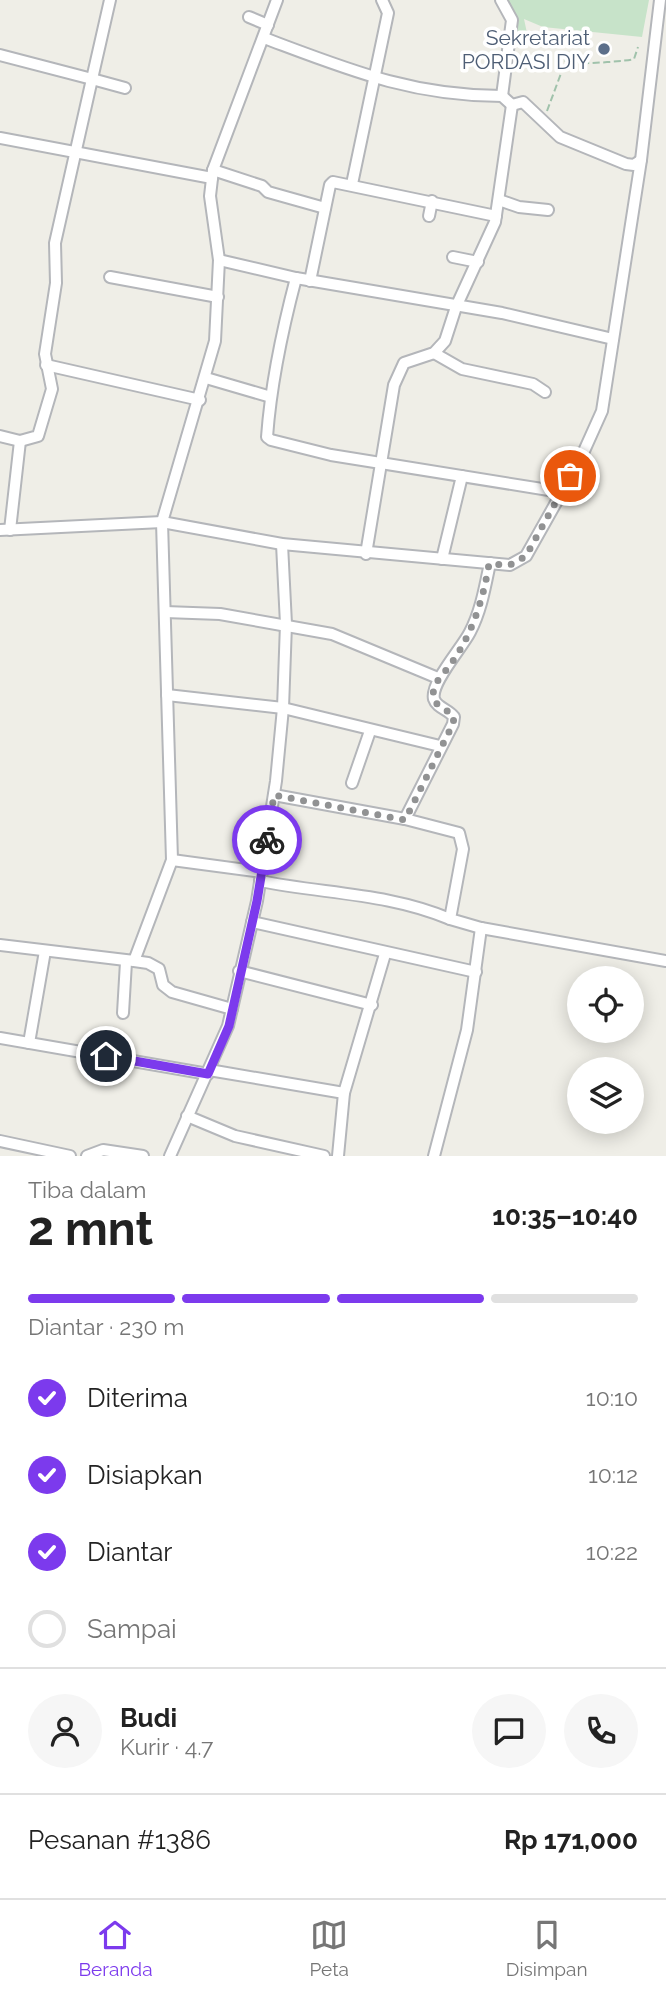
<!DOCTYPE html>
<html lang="id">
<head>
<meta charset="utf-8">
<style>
  body { margin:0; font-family:Raleway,sans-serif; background:#f6f6f6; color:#222; height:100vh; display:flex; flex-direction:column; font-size:26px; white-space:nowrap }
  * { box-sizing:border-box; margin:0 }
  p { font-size:23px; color:#767676 }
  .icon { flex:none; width:38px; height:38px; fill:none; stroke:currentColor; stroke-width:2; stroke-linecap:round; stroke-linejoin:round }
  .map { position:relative; height:1156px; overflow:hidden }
  .side { display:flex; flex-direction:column; background:#fff; flex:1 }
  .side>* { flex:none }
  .buttons { position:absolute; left:567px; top:966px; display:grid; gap:14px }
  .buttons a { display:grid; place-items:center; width:77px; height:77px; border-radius:50%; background:#fff; box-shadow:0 4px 18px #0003; font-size:35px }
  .pin { position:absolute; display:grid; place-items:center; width:60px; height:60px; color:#fff; margin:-30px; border:4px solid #fff; border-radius:50%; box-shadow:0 2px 7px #0007 }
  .courier { position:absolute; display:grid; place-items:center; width:70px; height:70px; margin:-35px; border:5px solid #7c3aed; border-radius:50%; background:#fff; color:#222; box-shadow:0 2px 9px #0007 }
  .headline em { font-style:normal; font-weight:700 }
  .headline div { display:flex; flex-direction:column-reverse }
  .headline { display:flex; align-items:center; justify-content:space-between; height:119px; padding:0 28px }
  h1 { font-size:46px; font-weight:700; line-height:52px }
  .bar { display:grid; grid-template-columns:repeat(4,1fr); gap:10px 7px; align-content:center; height:84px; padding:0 28px }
  .bar i { height:9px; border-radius:5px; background:#e0e0e0 }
  .bar .on { background:#7c3aed }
  .bar p { grid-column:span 4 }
  .line { display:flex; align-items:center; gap:18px; padding:0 28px; border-top:2px solid #e0e0e0 }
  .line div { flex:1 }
  .round { display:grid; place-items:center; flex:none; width:74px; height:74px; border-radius:37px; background:#f6f6f6 }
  ol { padding:0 28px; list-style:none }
  li { display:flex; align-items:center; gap:21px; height:77px }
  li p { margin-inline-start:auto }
  li .icon { padding:7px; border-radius:50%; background:#7c3aed; color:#fff; stroke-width:4 }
  li:last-child { color:#767676 }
  li i { width:38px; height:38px; border:4px solid #e0e0e0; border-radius:50% }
  .menu { display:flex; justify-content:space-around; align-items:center; height:98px; border-top:2px solid #e0e0e0; background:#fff; font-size:19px; color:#767676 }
  .menu a { display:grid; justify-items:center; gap:4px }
  .menu .on { color:#7c3aed }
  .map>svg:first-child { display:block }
  .green { fill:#c7e3c9 }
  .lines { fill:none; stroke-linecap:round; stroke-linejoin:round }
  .minor-casing { stroke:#b4b6ba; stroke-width:14 }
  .path { stroke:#a0c2ab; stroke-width:2; stroke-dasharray:7 3.5; stroke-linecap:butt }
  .minor { stroke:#fff; stroke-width:10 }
  .done { stroke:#919293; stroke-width:7; stroke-dasharray:0 12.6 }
  .route { stroke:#7c3aed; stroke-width:9 }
  .service-dot { fill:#5c6f8a; stroke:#fff; stroke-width:2.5 }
  .labels { text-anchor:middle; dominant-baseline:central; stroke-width:7; stroke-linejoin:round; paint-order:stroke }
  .service-label { font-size:21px; fill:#4e5e75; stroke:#fff; text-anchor:end }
</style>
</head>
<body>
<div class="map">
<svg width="666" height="1156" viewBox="0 0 666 1156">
  <rect width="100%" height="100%" fill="#efeee7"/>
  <path class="green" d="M507 0H649L642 37 543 27 524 19 527 33 517 32 518 19Z"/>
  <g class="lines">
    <g class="minor-casing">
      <g id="minor">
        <path d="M501 0 512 20 502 96"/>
        <path d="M249 17 268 25"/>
        <path d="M264 38C347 69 411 96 502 96L512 105 523 102 560 137 626 164 634 165 641 160"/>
        <path d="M0 55 92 79 110 0"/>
        <path d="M0 138 212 178"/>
        <path d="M213 170 262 186 268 192 325 208"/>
        <path d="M352 184 388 13 382 0"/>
        <path d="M499 200 519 207 548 210"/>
        <path d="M429 216 432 201"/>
        <path d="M453 257 478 262"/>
        <path d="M219 260 296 278 502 313 613 339"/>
        <path d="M110 277 218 297"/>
        <path d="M296 278C282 331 271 382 267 437L271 440 331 455 561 492"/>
        <path d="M310 281 330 185 333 182 496 216"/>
        <path d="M434 353 462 369 533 384 545 392"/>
        <path d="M46 365 200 400"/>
        <path d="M206 378 271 397"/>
        <path d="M0 436 20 441 38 436 52 389 45 354 56 283 55 243 92 79 125 88"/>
        <path d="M0 530 162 522 282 544 510 565 526 556 580 460 602 411 641 160 660 0"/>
        <path d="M10 530 20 441"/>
        <path d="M366 554 394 385 404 363 434 353 445 341 456 307 495 222 512 105"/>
        <path d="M442 559 462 476"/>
        <path d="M490 563C485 587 481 611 470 632 462 648 430 683 434 699 437 708 448 709 454 717L453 724 405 819 459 833 463 849 450 919 481 928 666 961"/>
        <path d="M165 612 220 614 332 634 438 678"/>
        <path d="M167 695 283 708 440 746"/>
        <path d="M352 783 370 731"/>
        <path d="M274 795 405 819"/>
        <path d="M172 860 262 872"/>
        <path d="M260 881C325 894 389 893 450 919"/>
        <path d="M252 922 476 972"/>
        <path d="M0 945 134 961 172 860 162 522 215 341 219 260 210 196 213 170 277 0"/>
        <path d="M134 961 148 963 159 969 163 985 172 992 232 1009"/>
        <path d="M239 971 372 1005"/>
        <path d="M123 1013 126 962"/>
        <path d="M0 1038 208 1074"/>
        <path d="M29 1043 45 951"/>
        <path d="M209 1070 344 1093"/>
        <path d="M187 1116 235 1136 324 1156"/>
        <path d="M0 1141 70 1156"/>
        <path d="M87 1156 103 1150 143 1156"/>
        <path d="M170 1156 228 1026 257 901 276 781 283 708 286 624 282 544"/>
        <path d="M338 1156 344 1093 385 954"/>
        <path d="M434 1156 467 1030 481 928"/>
      </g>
    </g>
    <path class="path" d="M547 111 566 60 569 57C573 59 576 62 580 63 585 64 629 61 634 59L638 47"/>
    <use href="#minor" class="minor"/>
  </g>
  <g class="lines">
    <path class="done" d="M267 840 274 795 405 820 453 724 454 717C448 709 437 708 434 699 430 685 443 675 450 665 472 635 483 600 489 564L510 565 526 556 570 476"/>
    <path class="route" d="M106 1056 208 1074 229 1026 257 901 267 840"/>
  </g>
  <circle class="service-dot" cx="604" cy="49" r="7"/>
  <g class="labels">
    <g class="service-label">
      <text x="590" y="37">Sekretariat<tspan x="590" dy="24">PORDASI DIY</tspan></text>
    </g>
  </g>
</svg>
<div class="buttons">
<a><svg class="icon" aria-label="locate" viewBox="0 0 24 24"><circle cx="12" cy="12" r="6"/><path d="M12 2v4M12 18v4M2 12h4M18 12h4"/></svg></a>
<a><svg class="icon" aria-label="layers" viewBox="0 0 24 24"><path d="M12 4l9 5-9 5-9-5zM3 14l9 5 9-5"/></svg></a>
</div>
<div class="pin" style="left:570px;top:476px;background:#ea580c"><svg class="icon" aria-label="bag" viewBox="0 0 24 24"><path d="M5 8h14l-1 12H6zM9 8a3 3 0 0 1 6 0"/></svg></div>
<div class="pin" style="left:106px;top:1056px;background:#1f2937"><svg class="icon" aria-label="home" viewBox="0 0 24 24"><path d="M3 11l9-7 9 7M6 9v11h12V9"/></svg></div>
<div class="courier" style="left:267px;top:840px"><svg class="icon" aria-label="bike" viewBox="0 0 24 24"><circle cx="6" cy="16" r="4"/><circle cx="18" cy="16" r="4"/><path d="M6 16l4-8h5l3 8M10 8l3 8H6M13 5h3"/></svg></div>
</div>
<section class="side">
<div class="headline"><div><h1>2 mnt</h1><p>Tiba dalam</p></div><em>10:35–10:40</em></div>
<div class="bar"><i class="on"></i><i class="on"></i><i class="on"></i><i></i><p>Diantar · 230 m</p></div>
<ol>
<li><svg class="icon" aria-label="check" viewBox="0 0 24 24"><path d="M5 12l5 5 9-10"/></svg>Diterima<p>10:10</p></li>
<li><svg class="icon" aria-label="check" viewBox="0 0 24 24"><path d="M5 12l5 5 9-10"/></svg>Disiapkan<p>10:12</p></li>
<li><svg class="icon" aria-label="check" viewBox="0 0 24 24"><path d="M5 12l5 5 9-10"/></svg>Diantar<p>10:22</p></li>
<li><i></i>Sampai</li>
</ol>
<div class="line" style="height:126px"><a class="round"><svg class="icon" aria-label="person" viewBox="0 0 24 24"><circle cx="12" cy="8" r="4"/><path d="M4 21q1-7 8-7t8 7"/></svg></a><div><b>Budi</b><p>Kurir · 4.7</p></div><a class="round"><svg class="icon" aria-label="chat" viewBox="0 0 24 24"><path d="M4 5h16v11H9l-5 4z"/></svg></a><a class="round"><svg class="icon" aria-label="phone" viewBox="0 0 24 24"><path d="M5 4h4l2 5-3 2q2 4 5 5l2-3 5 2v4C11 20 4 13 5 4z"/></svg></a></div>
<div class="line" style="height:91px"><div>Pesanan #1386</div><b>Rp 171,000</b></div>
</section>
<nav class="menu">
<a class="on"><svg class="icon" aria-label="home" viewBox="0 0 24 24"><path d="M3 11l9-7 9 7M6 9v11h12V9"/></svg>Beranda</a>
<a><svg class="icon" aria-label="map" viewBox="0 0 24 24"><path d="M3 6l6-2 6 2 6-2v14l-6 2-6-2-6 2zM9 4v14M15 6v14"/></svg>Peta</a>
<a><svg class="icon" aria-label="saved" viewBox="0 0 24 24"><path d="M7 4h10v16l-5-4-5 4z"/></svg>Disimpan</a>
</nav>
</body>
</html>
